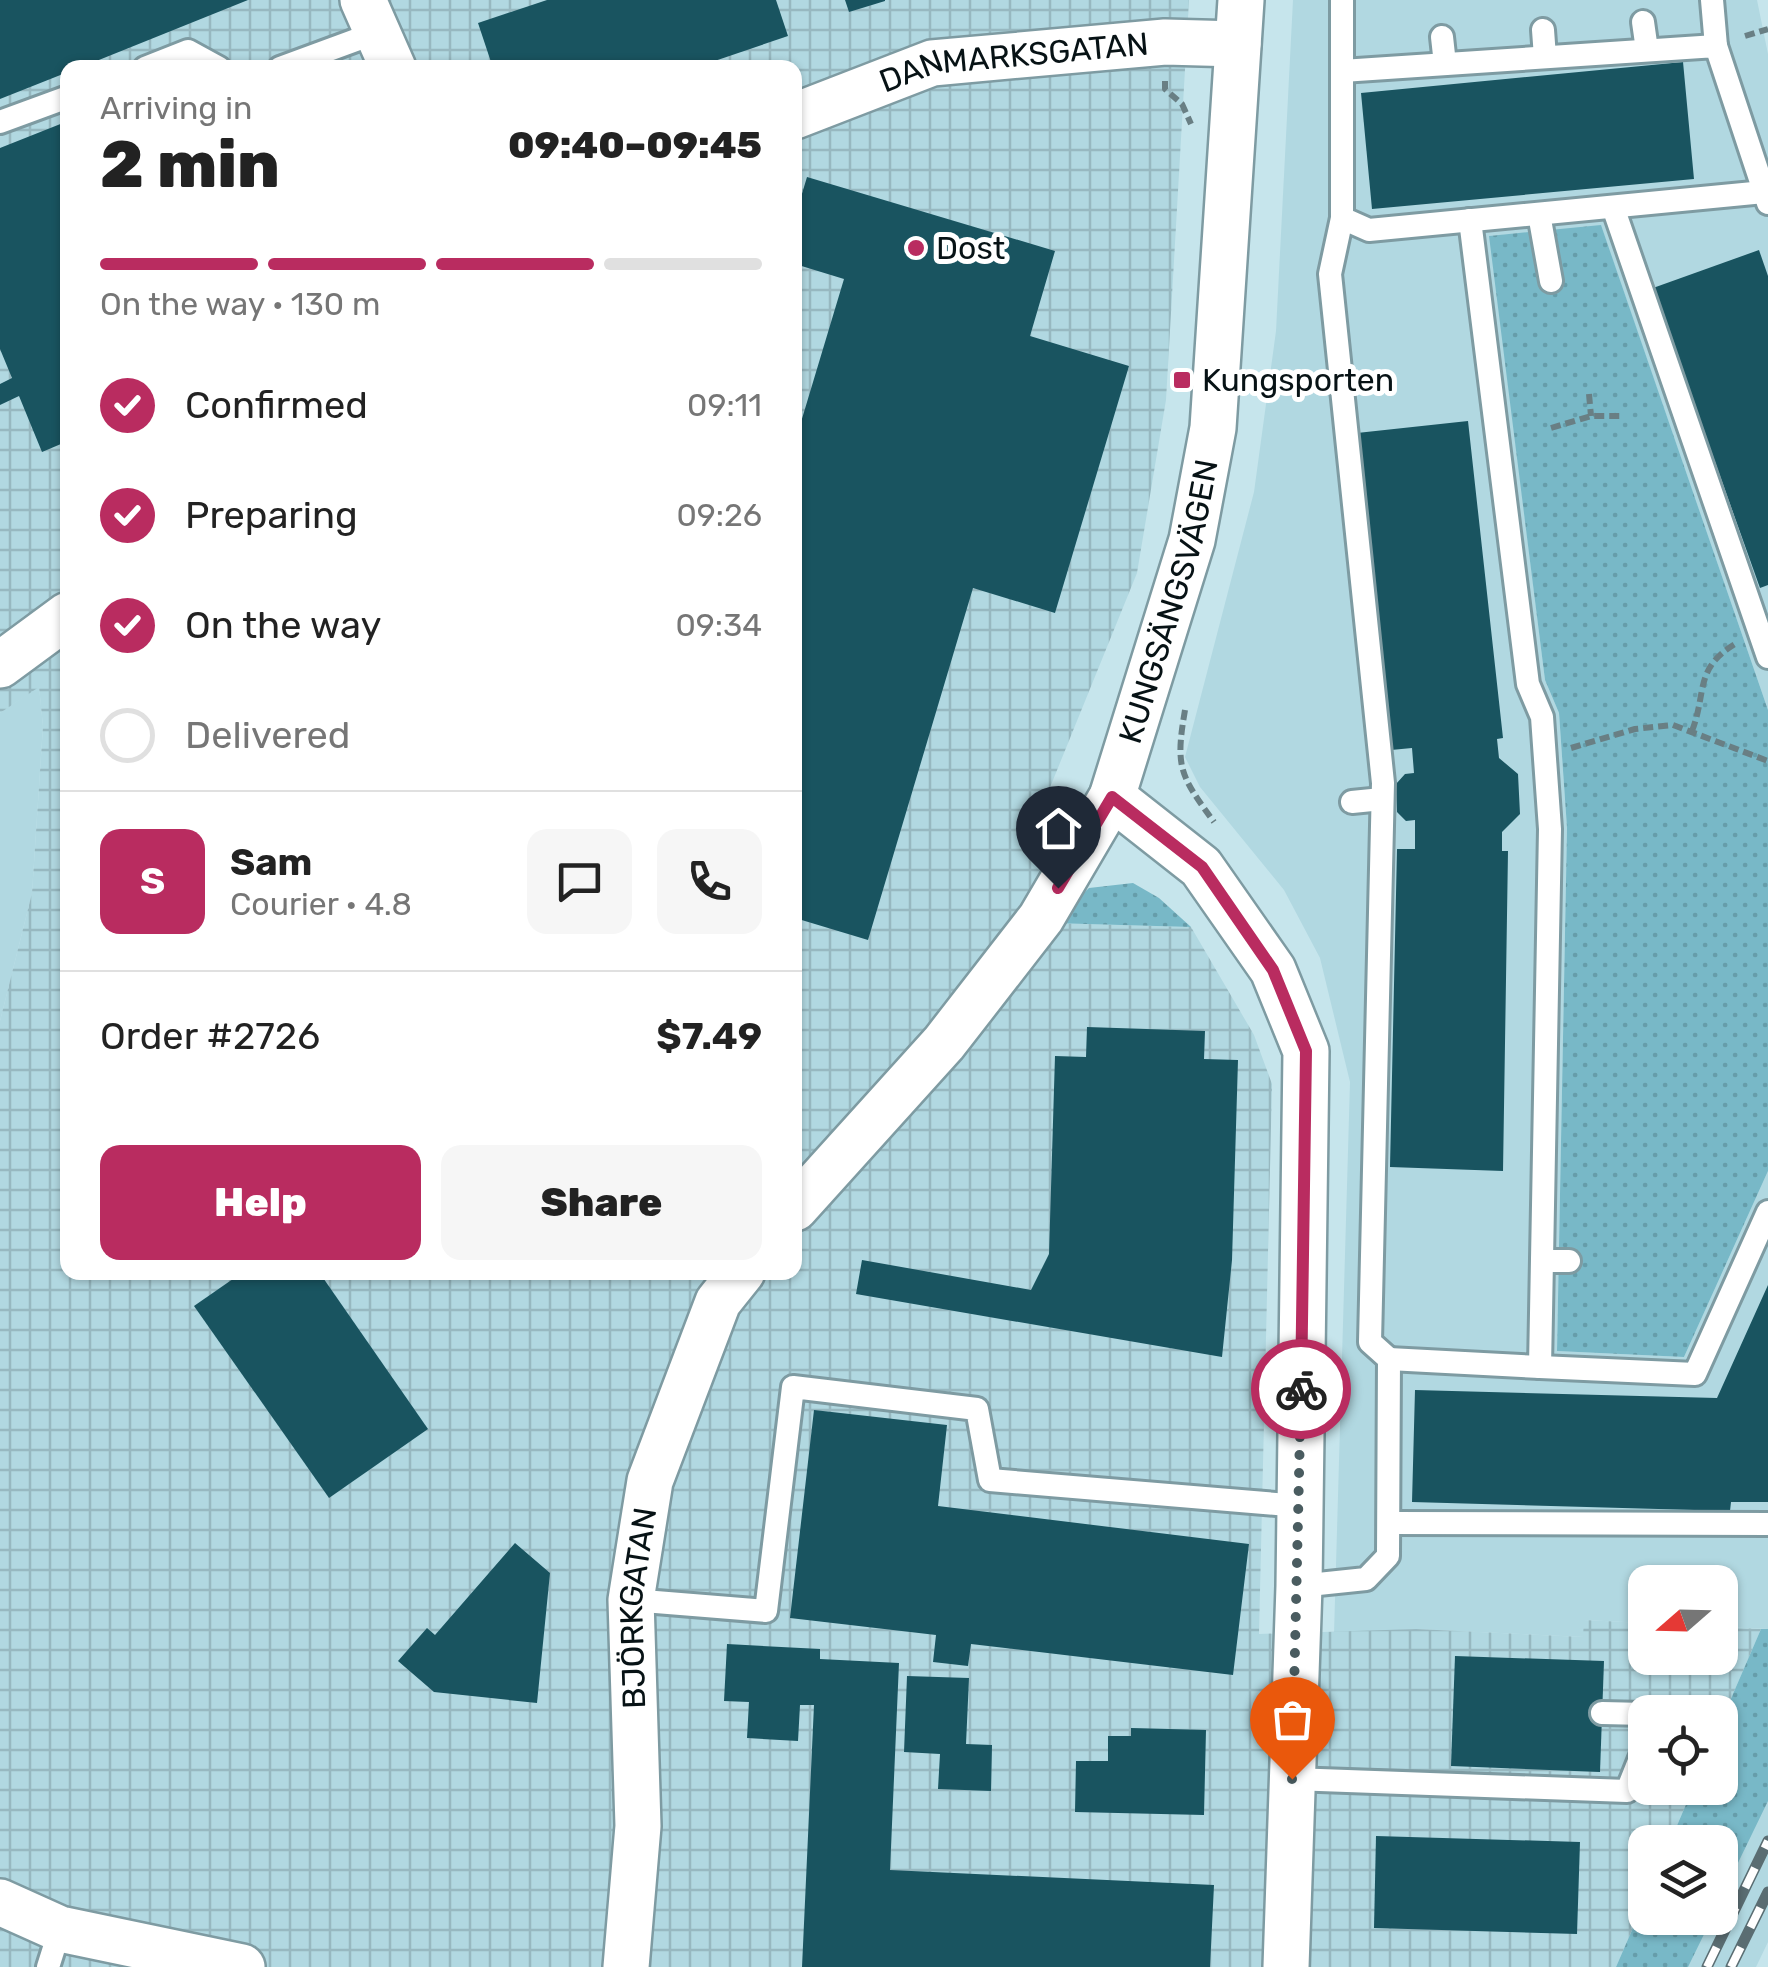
<!DOCTYPE html>
<html lang="en">
<head>
<meta charset="utf-8">
<style>
  body { margin:0; font-family:Rubik,sans-serif; background:#f6f6f6; color:#222; height:100vh; display:flex; flex-direction:column; font-size:38px; white-space:nowrap }
  * { box-sizing:border-box; margin:0 }
  p { font-size:32px; color:#767676 }
  .icon { flex:none; width:55px; height:55px; fill:none; stroke:currentColor; stroke-width:2; stroke-linecap:round; stroke-linejoin:round }
  .map { position:relative; flex:1; overflow:hidden }
  .panel { position:absolute; left:60px; top:60px; width:742px; height:1220px; display:flex; flex-direction:column; background:#fff; border-radius:20px; box-shadow:0 2px 8px #0004 }
  .panel>* { flex:none }
  .needle { width:65px; rotate:250deg }
  .buttons { position:absolute; left:1628px; top:1565px; display:grid; gap:20px }
  .buttons a { display:grid; place-items:center; width:110px; height:110px; border-radius:20px; background:#fff; box-shadow:0 2px 8px #0004; font-size:50px }
  .pin { position:absolute; display:grid; place-items:center; width:85px; height:85px; color:#fff; margin:-102px -42px; border-radius:50% 50% 50% 0; rotate:-45deg; box-shadow:0 0 10px #0007 }
  .pin .icon { rotate:45deg }
  .courier { position:absolute; display:grid; place-items:center; width:100px; height:100px; margin:-50px; border:8px solid #b92c60; border-radius:50%; background:#fff; color:#222; box-shadow:0 2px 12px #0007 }
  .overview em { font-style:normal; font-weight:800 }
  .overview div { display:flex; flex-direction:column-reverse }
  .overview { display:flex; align-items:center; justify-content:space-between; height:170px; padding:0 40px }
  h1 { font-size:65px; font-weight:800; line-height:75px }
  .bar { display:grid; grid-template-columns:repeat(4,1fr); gap:15px 10px; align-content:center; height:120px; padding:0 40px }
  .bar i { height:12px; border-radius:8px; background:#e0e0e0 }
  .bar .on { background:#b92c60 }
  .bar p { grid-column:span 4 }
  .line { display:flex; align-items:center; gap:25px; padding:0 40px; border-top:2px solid #e0e0e0 }
  .line div { flex:1 }
  .round { display:grid; place-items:center; flex:none; width:105px; height:105px; border-radius:20px; background:#f6f6f6 }
  ol { padding:0 40px; list-style:none }
  li { display:flex; align-items:center; gap:30px; height:110px }
  li p { margin-inline-start:auto }
  li .icon { padding:10px; border-radius:50%; background:#b92c60; color:#fff; stroke-width:4 }
  li:last-child { color:#767676 }
  li i { width:55px; height:55px; border:5px solid #e0e0e0; border-radius:50% }
  .primary-button { display:flex; gap:20px; margin-top:auto; padding:20px 40px }
  .primary-button a { flex:1; height:115px; border-radius:20px; background:#b92c60; color:#fff; font-size:40px; font-weight:800; line-height:115px; text-align:center }
  .primary-button a+a { background:#f6f6f6; color:#222 }
  .map>svg:first-child { display:block }
  .built { fill:#b1d8e1 }
  .industrial { fill:url(#industrial-grid); fill-rule:evenodd }
  .grass { fill:url(#grass-dots) }
  .building { fill:#195460 }
  .lines { fill:none; stroke-linecap:round; stroke-linejoin:round }
  .service-casing { stroke:#7e9ba2; stroke-width:28 }
  .minor-casing { stroke:#7e9ba2; stroke-width:50 }
  .path { stroke:#697f84; stroke-width:6; stroke-dasharray:10 5; stroke-linecap:butt }
  .service { stroke:#fff; stroke-width:22 }
  .minor { stroke:#fff; stroke-width:45 }
  .rail-casing { stroke:#5a6d72; stroke-width:11 }
  .rail { stroke:#fff; stroke-width:8; stroke-dasharray:22; stroke-linecap:butt }
  .done { stroke:#4a5c60; stroke-width:10; stroke-dasharray:0 18 }
  .route { stroke:#b92c60; stroke-width:12 }
  .poi-dot { fill:#b92c60; stroke:#fff; stroke-width:4 }
  .labels { text-anchor:middle; dominant-baseline:central; stroke-width:10; stroke-linejoin:round; paint-order:stroke }
  .street-label { font-size:32px; fill:#071215; stroke:#fff }
  .poi-label { font-size:32px; fill:#071215; stroke:#fff; text-anchor:start }
</style>
</head>
<body>
<div class="map">
<svg width="1768" height="1967" viewBox="0 0 1768 1967">
  <defs>
    <pattern id="industrial-grid" width="8" height="8" patternUnits="userSpaceOnUse" patternTransform="scale(2.5)"><rect width="8" height="8" fill="#b1d8e1"/><path d="M0 4h8M4 0v8" fill="none" stroke="#97b8c0"/></pattern>
    <pattern id="grass-dots" width="8" height="8" patternUnits="userSpaceOnUse" patternTransform="scale(2.5)"><rect width="8" height="8" fill="#78b8c7"/><path d="M2 2h.1M6 6h.1" fill="none" stroke="#669daa" stroke-width="1.8" stroke-linecap="round"/></pattern>
  </defs>
  <rect width="100%" height="100%" fill="#c6e5ec"/>
  <g class="built">
    <path d="M1293 0H1757L1768 54V710L1601 226 1490 236 1545 680 1559 713 1567 828 1557 1351 1684 1357 1768 1171V1629L1720 1627V1582H1645V1623L1585 1620 1584 1637 1416 1629 1334 1634 1350 1082 1320 958 1284 890 1200 787 1185 757 1254 492 1276 331Z"/>
    <path d="M39 686 43 726 32 893 0 1021V713Z"/>
    <path d="M1768 1790V1942L1756 1967H1682L1706 1918H1720V1888Z"/>
  </g>
  <path class="industrial" d="M0 0H1189L1166 400 1137 573 1036 822 1051 923 1191 927 1254 1035 1272 1084 1259 1634 1416 1629 1583 1637 1584 1620 1645 1623V1658H1720V1627L1761 1629 1720 1724V1712H1645V1788H1693L1670 1842H1645V1900L1616 1967H0V1021L32 893 43 726 39 687 0 713ZM68 68H795V1272H68Z"/>
  <g class="grass">
    <path d="M1601 225 1768 710V1171L1684 1357 1557 1351 1567 828 1559 713 1545 680 1489 236Z"/>
    <path d="M1133 883 1159 898 1191 927 1051 923 1089 888Z"/>
    <path d="M1761 1629H1768V1801L1720 1900V1842H1670L1693 1788H1720V1724Z"/>
    <path d="M1645 1900V1918H1712L1688 1967H1616Z"/>
  </g>
  <g class="building">
    <path d="M0 0H248L79 68H68V72L0 99Z"/>
    <path d="M547 0H776L788 36 694 68H493L478 23Z"/>
    <path d="M845 0H885V1L849 12Z"/>
    <path d="M1683 62 1694 179 1372 209 1361 93Z"/>
    <path d="M68 121V441L42 452 19 396 0 405V384L12 378 0 349V148Z"/>
    <path d="M807 177 1055 251 1030 336 1129 366 1055 613 973 588 868 940 795 918V442L844 279 795 264V217Z"/>
    <path d="M1759 250 1768 276V585L1760 588 1653 288Z"/>
    <path d="M1468 421 1503 738 1497 739 1499 758 1518 774 1520 814 1502 832V851H1508L1503 1171 1390 1167 1397 849H1415V820L1406 821 1397 812 1396 784 1405 774 1414 773 1412 748 1391 750 1357 433Z"/>
    <path d="M1087 1027 1205 1031 1204 1059 1238 1060 1232 1260 1222 1357 856 1294 862 1260 1031 1290 1049 1254 1055 1056 1086 1057Z"/>
    <path d="M243 1272H319L428 1429 329 1498 194 1306Z"/>
    <path d="M1768 1285V1502H1731L1730 1511 1412 1502 1415 1390 1717 1398Z"/>
    <path d="M814 1410 947 1425 938 1506 1249 1544 1233 1675 971 1644 968 1666 933 1662 936 1635 790 1618Z"/>
    <path d="M515 1543 550 1573 537 1703 434 1692 398 1661 427 1628 435 1635Z"/>
    <path d="M727 1644 820 1649V1659L899 1663 890 1870 1214 1885 1210 1967H802L814 1705H800L798 1741 747 1738 749 1702 724 1701Z"/>
    <path d="M1455 1656 1604 1661 1600 1772 1451 1766Z"/>
    <path d="M907 1676 969 1678 966 1744 992 1745 991 1791 938 1789 940 1754 904 1752Z"/>
    <path d="M1131 1728 1206 1730 1204 1815 1075 1812 1076 1761H1108V1736H1131Z"/>
    <path d="M1376 1836 1580 1842 1577 1934 1374 1928Z"/>
  </g>
  <g class="lines">
    <g class="service-casing">
      <g id="service">
        <path d="M1712 0 1716 46"/>
        <path d="M1643 22 1647 50"/>
        <path d="M1543 30 1545 57"/>
        <path d="M1442 37 1445 64"/>
        <path d="M145 68 188 51 219 68"/>
        <path d="M280 68 375 33"/>
        <path d="M1342 71 1716 46 1768 203"/>
        <path d="M0 122 68 97"/>
        <path d="M1613 207 1768 657"/>
        <path d="M1539 214 1551 281"/>
        <path d="M1342 218 1369 230 1764 192"/>
        <path d="M1352 802 1382 799"/>
        <path d="M1542 1261H1569"/>
        <path d="M1389 1359 1540 1367 1550 829 1542 717 1528 684 1470 220"/>
        <path d="M1540 1367 1695 1374 1768 1212"/>
        <path d="M1389 1523 1768 1524"/>
        <path d="M1299 1586 1366 1579 1388 1556 1389 1359 1370 1342 1383 783 1330 274 1342 218V0"/>
        <path d="M631 1600 766 1611 793 1387 977 1409 990 1480 1300 1506"/>
        <path d="M1602 1713 1645 1714"/>
        <path d="M1292 1779 1627 1791 1645 1746"/>
        <path d="M48 1967 60 1929"/>
      </g>
    </g>
    <g class="minor-casing">
      <g id="minor">
        <path d="M363 0 393 68"/>
        <path id="s1" d="M795 116 932 63 1165 42 1238 44"/>
        <path d="M0 665 68 615"/>
        <path d="M1112 797 1201 867 1273 970 1306 1051 1299 1586 1286 1967"/>
        <path id="s2" d="M795 1208 944 1043 1041 918 1112 797 1192 540 1213 428 1241 0"/>
        <path d="M0 1902 60 1929 242 1967"/>
        <path id="s3" d="M626 1967 638 1826 631 1600 650 1481 718 1302 742 1272"/>
      </g>
    </g>
    <g class="path">
      <path d="M1745 36 1768 29"/>
      <path d="M1165 81V89L1182 104 1191 124"/>
      <path d="M1589 394 1591 416"/>
      <path d="M1551 428 1591 416H1620"/>
      <path d="M1185 710C1175 768 1180 775 1214 822"/>
      <path d="M1692 731C1707 692 1694 669 1735 644"/>
      <path d="M1571 748 1635 729 1673 725 1768 761"/>
    </g>
    <use href="#service" class="service"/>
    <use href="#minor" class="minor"/>
    <g class="rail-casing">
      <g id="rail">
        <path d="M1707 1967 1768 1841"/>
        <path d="M1731 1967 1768 1892"/>
      </g>
    </g>
    <use href="#rail" class="rail"/>
  </g>
  <g class="lines">
    <path class="done" d="M1292 1779 1301 1389"/>
    <path class="route" d="M1058 888 1112 797 1202 867 1273 970 1306 1051 1301 1389"/>
  </g>
  <g class="poi-dot">
    <circle cx="916" cy="248" r="10"/>
    <rect x="1172" y="370" width="20" height="20" rx="5"/>
  </g>
  <g class="labels">
    <g class="street-label">
      <text stroke="none"><textPath href="#s1" startOffset="228">DANMARKSGATAN</textPath></text>
      <text stroke="none"><textPath href="#s2" startOffset="725">KUNGSÄNGSVÄGEN</textPath></text>
      <text stroke="none"><textPath href="#s3" startOffset="360">BJÖRKGATAN</textPath></text>
    </g>
    <g class="poi-label">
      <text x="936" y="248">Dost</text>
      <text x="1202" y="380">Kungsporten</text>
    </g>
  </g>
</svg>
<div class="buttons">
<a><svg class="needle" viewBox="-14 -14 28 28"><path d="M0-13l5 13h-10z" fill="#e53935"/><path d="M0 13l5-13h-10z" fill="#767676"/></svg></a>
<a><svg class="icon" aria-label="locate" viewBox="0 0 24 24"><circle cx="12" cy="12" r="6"/><path d="M12 2v4M12 18v4M2 12h4M18 12h4"/></svg></a>
<a><svg class="icon" aria-label="layers" viewBox="0 0 24 24"><path d="M12 4l9 5-9 5-9-5zM3 14l9 5 9-5"/></svg></a>
</div>
<div class="pin" style="left:1292px;top:1779px;background:#ea580c"><svg class="icon" aria-label="bag" viewBox="0 0 24 24"><path d="M5 8h14l-1 12H6zM9 8a3 3 0 0 1 6 0"/></svg></div>
<div class="pin" style="left:1058px;top:888px;background:#1f2937"><svg class="icon" aria-label="home" viewBox="0 0 24 24"><path d="M3 11l9-7 9 7M6 9v11h12V9"/></svg></div>
<div class="courier" style="left:1301px;top:1389px"><svg class="icon" aria-label="bike" viewBox="0 0 24 24"><circle cx="6" cy="16" r="4"/><circle cx="18" cy="16" r="4"/><path d="M6 16l4-8h5l3 8M10 8l3 8H6M13 5h3"/></svg></div>
<section class="panel">
<div class="overview"><div><h1>2 min</h1><p>Arriving in</p></div><em>09:40–09:45</em></div>
<div class="bar"><i class="on"></i><i class="on"></i><i class="on"></i><i></i><p>On the way · 130 m</p></div>
<ol>
<li><svg class="icon" aria-label="check" viewBox="0 0 24 24"><path d="M5 12l5 5 9-10"/></svg>Confirmed<p>09:11</p></li>
<li><svg class="icon" aria-label="check" viewBox="0 0 24 24"><path d="M5 12l5 5 9-10"/></svg>Preparing<p>09:26</p></li>
<li><svg class="icon" aria-label="check" viewBox="0 0 24 24"><path d="M5 12l5 5 9-10"/></svg>On the way<p>09:34</p></li>
<li><i></i>Delivered</li>
</ol>
<div class="line" style="height:180px"><b class="round" style="background:#b92c60;color:#fff">S</b><div><b>Sam</b><p>Courier · 4.8</p></div><a class="round"><svg class="icon" aria-label="chat" viewBox="0 0 24 24"><path d="M4 5h16v11H9l-5 4z"/></svg></a><a class="round"><svg class="icon" aria-label="phone" viewBox="0 0 24 24"><path d="M5 4h4l2 5-3 2q2 4 5 5l2-3 5 2v4C11 20 4 13 5 4z"/></svg></a></div>
<div class="line" style="height:130px"><div>Order #2726</div><b>$7.49</b></div>
<div class="primary-button"><a>Help</a><a>Share</a></div>
</section>
</div>
</body>
</html>
